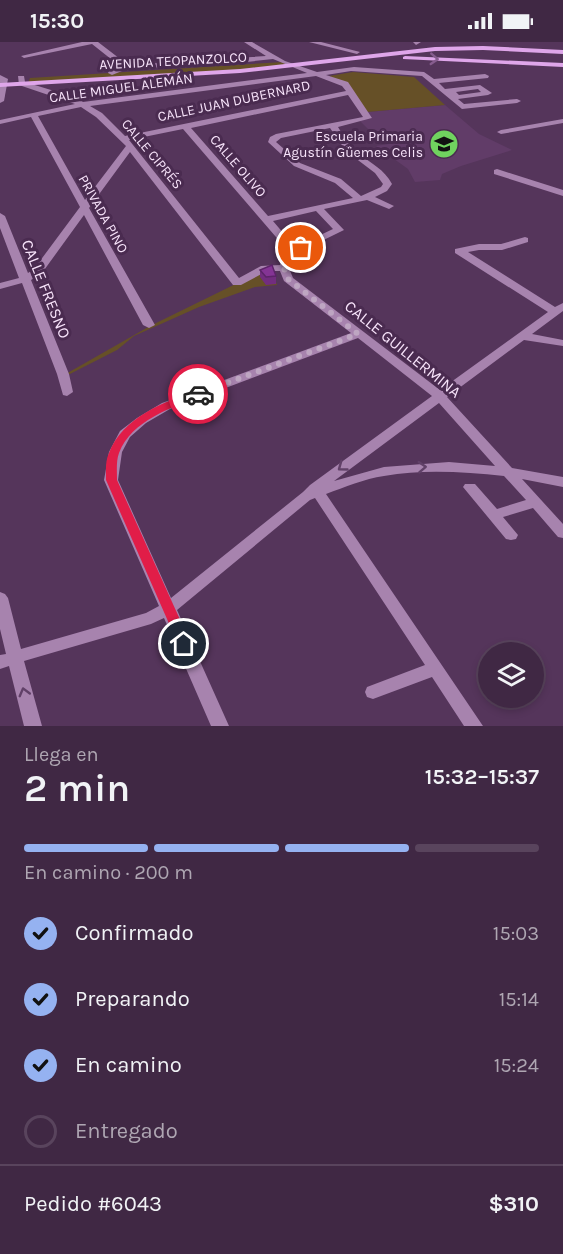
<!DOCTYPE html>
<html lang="es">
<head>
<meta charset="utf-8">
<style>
  body { margin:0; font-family:Karla,sans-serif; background:#4b344f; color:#f1f3f6; height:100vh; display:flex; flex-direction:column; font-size:22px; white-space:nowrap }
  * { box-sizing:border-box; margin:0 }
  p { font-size:20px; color:#aea6b2 }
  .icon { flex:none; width:33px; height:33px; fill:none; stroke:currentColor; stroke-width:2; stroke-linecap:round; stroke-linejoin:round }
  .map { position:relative; height:684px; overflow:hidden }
  .sheet { display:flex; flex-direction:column; background:#402844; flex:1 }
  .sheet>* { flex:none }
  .controls { position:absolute; left:478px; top:600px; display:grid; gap:12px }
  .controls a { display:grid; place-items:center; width:66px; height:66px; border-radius:50%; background:#402844; box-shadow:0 3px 9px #0003,0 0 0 2px #59445d; font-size:30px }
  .pin { position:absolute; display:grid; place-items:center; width:51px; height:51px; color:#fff; margin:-26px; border:3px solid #fff; border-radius:50%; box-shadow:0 2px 6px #0007 }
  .courier { position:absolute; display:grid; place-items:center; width:60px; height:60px; margin:-30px; border:4px solid #e11d48; border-radius:50%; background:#fff; color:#222; box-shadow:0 2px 8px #0007 }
  .head em { font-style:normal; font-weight:600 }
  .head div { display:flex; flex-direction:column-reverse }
  .head { display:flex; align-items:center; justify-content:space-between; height:102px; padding:0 24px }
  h1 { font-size:39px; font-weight:600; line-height:45px }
  .bar { display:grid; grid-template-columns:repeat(4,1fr); gap:9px 6px; align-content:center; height:72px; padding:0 24px }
  .bar i { height:8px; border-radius:4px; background:#59445d }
  .bar .active { background:#95b2f1 }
  .bar p { grid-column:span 4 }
  .line { display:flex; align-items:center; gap:15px; padding:0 24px; border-top:2px solid #59445d }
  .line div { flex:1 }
  ol { padding:0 24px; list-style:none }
  li { display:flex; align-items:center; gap:18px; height:66px }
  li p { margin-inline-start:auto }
  li .icon { padding:6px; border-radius:50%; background:#95b2f1; color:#111; stroke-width:4 }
  li:last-child { color:#aea6b2 }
  li i { width:33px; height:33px; border:3px solid #59445d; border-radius:50% }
  .status { display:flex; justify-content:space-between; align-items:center; height:42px; padding:0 30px; background:#402844; direction:ltr }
  .status svg { height:16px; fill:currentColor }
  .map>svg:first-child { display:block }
  .built { fill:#613c68 }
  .green { fill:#665027 }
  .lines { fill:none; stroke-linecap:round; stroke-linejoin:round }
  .street { fill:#a783ae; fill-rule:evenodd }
  .secondary { fill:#dfa6ea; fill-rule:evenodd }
  .wall { fill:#722d7f }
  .building { fill:#843494; stroke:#5c2468; stroke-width:1.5 }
  .oneway { stroke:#865c8e }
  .oneway2 { stroke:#614168 }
  .route { fill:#e11d48 }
  .done { stroke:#bea6c2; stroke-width:6; stroke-dasharray:0 10.8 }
  .labels { text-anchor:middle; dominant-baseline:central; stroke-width:6; stroke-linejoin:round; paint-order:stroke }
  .far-street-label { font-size:14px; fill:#f7e3fa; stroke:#4a2b50 }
  .far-poi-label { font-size:14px; fill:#f7e3fa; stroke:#4a2b50; text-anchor:end }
  .street-label { font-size:16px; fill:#f7e3fa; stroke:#4a2b50 }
</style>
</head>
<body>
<div class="status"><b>15:30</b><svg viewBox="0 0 49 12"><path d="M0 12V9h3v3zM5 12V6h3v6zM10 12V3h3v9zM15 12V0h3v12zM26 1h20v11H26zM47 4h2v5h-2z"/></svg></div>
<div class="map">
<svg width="563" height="684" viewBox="0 0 563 684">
  <rect width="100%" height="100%" fill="#55355b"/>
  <path class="built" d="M445 63 479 92 512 108 461 124 442 132 440 138 415 140 408 127 376 104 402 100 397 95 379 98 360 79 372 76 367 70Z"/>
  <g class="green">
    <path d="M283 20 291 23 260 27 28 41 30 36Z"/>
    <path d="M353 30 414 35 445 63 367 70 346 42 329 34Z"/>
    <path d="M266 227 272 229 277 243 255 245 199 265 134 294 117 308 66 334 64 333 150 284Z"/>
  </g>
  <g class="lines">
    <g class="street">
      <path d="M82 0H98L128 23 266 14 244 0H252L285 19 317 30 354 25 424 30 434 37 485 32 489 34 488 36 439 41 445 47 480 43 492 51 488 53 458 57 464 62 517 57 521 59 517 61 462 67 422 34 351 29 326 33 348 40 372 76 338 85C344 95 350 105 359 112 372 122 384 127 392 142L387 149 375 155 394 164 389 167 367 158 324 167 344 188 293 213 289 226 293 236 440 348 548 270 455 211V207L479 202H501L525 195 528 196V200L502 208H479L468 210 555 265 563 261V269L532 292 563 298V304L524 298 447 355 512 426 563 435V445L522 437 563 482V496L558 495 533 466 503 475 518 493 516 497 511 498 506 497 463 445 465 442H475L497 467 526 458 504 434C464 430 424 427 384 434 364 437 345 445 326 452L483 684H464L432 635 373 657 367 655 365 650 367 645 425 623 315 456 310 458 177 568 229 684H211L164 576 151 582 24 619 42 684H24L9 624 0 627V613L6 612 0 587V550L5 552 8 556 21 607 146 571 159 564 104 438 109 410 120 389 137 376 162 361 351 291 284 239 280 229H267L241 243H233L130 110 89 166 155 283 149 286 143 283 84 173 42 231 31 238 69 332 73 350 67 354 63 353 57 332 22 241 0 247V241L19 236 0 186V171L5 174 28 231 34 227 80 165 31 75 0 82V78L75 62 19 43 18 34H24L25 40 77 56 83 60 307 31 273 17 237 21 127 27 112 33 108 31 109 29 121 25 92 2 24 16 21 14ZM316 34 342 44 346 49 125 94 102 71 90 64ZM478 47 481 50 459 53 456 50ZM348 53 363 75 276 92 270 95 268 100 294 124 335 141 353 156 268 174 191 86ZM81 65 96 75 126 104 85 158 38 74ZM330 86 346 109 375 131 383 142 381 145 361 154 341 137 300 121 276 100 281 96ZM183 87 282 202 284 211 280 223 261 224 239 236 129 98ZM316 169 333 187 293 206 290 199 273 179ZM358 296 432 354 310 443 303 450 171 556 118 438 122 410 130 395 146 381 170 367ZM439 361 495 424 449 420 384 425 334 439Z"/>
      <path d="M309 0H321L360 10 357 12Z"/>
      <path d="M413 0H421L416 3Z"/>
      <path d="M0 33 8 37 4 59 0 61Z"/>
      <path d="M563 77V81L501 92 497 90 501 88Z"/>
      <path d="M497 127 563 148V154L494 132V128Z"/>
    </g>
    <g class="secondary">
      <path d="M483 4 563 8V12L483 8 435 9 240 31 0 45V41L240 27 435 5Z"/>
      <path d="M405 14 563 21V25L403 17V15Z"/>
    </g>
  </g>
  <path class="wall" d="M260 228 276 234V242L266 243 260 235Z"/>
  <path class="building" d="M272 223 276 234 266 235 260 228Z"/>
  <defs><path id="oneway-chevron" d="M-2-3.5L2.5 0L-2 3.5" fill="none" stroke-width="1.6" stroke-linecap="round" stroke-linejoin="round" transform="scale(1.5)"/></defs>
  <use class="oneway" href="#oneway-chevron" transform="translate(434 17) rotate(3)"/>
  <g class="oneway2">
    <use href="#oneway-chevron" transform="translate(342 425) rotate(144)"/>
    <use href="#oneway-chevron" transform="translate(422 425) rotate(-3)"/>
    <use href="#oneway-chevron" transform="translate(24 650) rotate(-105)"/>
  </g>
  <path class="route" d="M198 349 201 350V354C171 366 132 378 119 411 116 419 117 430 117 438L191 602 184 607 178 602 106 438C106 430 105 419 109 411 122 376 164 359 198 349Z"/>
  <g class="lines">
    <path class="done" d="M198 352 358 292 288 237 284 226 289 211 301 206"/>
  </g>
  <defs>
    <g id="school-disc" transform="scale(1.5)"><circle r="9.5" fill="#70d35f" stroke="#4a2b50"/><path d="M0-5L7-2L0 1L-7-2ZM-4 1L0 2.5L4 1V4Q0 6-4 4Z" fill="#111"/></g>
  </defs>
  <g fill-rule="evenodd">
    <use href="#school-disc" x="444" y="102"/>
  </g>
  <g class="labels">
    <g class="far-street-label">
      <text transform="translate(173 19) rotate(-3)">AVENIDA TEOPANZOLCO</text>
      <text transform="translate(121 46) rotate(-8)">CALLE MIGUEL ALEMÁN</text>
      <text transform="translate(234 59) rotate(-12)">CALLE JUAN DUBERNARD</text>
      <text transform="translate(152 112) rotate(50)">CALLE CIPRÉS</text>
      <text transform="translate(238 124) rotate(49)">CALLE OLIVO</text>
      <text transform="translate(103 172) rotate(61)">PRIVADA PINO</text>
    </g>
    <g class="far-poi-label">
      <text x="423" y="94">Escuela Primaria<tspan x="423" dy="16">Agustín Güemes Celis</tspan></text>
    </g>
    <g class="street-label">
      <text transform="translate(46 247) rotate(68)">CALLE FRESNO</text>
      <text transform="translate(403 307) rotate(39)">CALLE GUILLERMINA</text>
    </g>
  </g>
</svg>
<div class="controls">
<a><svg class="icon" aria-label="layers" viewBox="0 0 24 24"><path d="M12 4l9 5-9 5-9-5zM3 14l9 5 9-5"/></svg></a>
</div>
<div class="pin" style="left:301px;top:206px;background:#ea580c"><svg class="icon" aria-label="bag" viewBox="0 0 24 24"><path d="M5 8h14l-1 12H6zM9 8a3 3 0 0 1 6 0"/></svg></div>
<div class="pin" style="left:184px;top:602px;background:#1f2937"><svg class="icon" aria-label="home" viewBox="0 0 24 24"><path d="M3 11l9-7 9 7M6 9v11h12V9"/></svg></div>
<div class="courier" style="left:198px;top:352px"><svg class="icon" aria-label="car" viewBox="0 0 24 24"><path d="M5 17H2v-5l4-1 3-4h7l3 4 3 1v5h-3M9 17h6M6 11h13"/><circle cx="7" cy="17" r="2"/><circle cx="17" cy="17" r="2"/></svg></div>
</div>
<section class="sheet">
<div class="head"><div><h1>2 min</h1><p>Llega en</p></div><em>15:32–15:37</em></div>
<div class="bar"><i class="active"></i><i class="active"></i><i class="active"></i><i></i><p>En camino · 200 m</p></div>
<ol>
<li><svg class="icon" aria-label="check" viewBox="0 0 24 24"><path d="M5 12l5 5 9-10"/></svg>Confirmado<p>15:03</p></li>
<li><svg class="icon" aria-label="check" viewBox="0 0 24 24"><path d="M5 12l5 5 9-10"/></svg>Preparando<p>15:14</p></li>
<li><svg class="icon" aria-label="check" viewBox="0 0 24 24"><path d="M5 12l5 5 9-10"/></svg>En camino<p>15:24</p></li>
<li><i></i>Entregado</li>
</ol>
<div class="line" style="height:78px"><div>Pedido #6043</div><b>$310</b></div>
</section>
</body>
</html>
